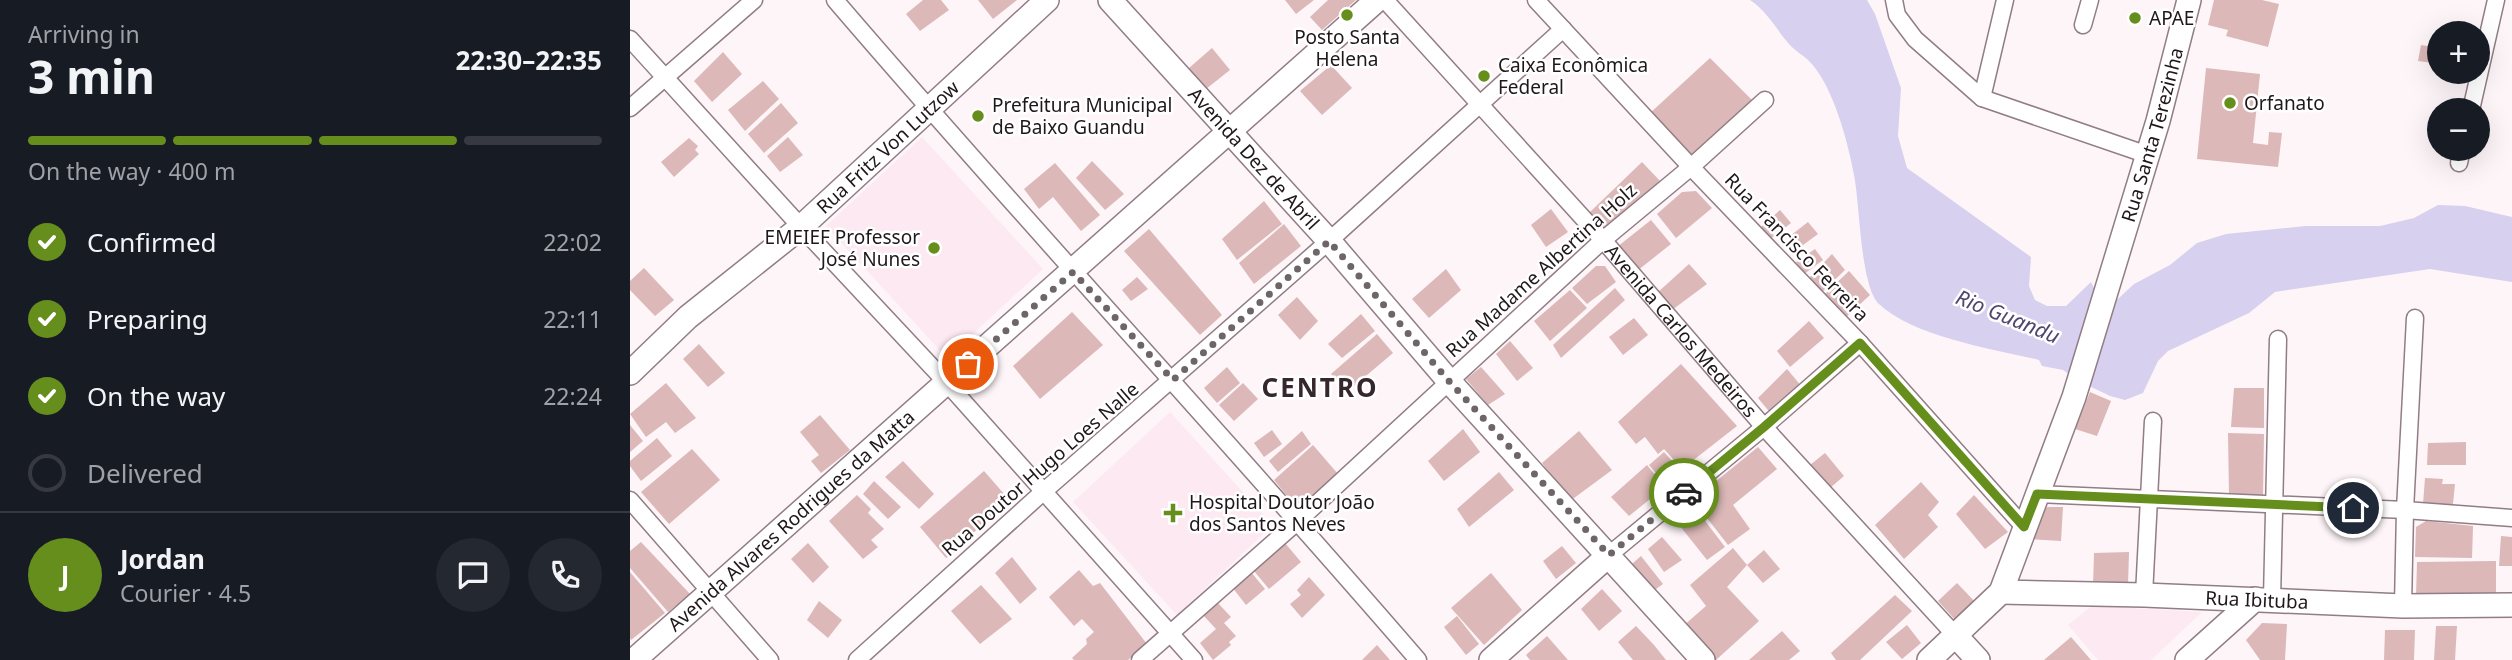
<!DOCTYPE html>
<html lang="en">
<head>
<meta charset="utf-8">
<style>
  body { margin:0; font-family:"Noto Sans",sans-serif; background:#242831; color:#f1f3f6; height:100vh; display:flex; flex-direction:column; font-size:26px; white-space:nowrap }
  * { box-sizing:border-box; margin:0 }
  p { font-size:23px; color:#9ea1a6 }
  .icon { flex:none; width:38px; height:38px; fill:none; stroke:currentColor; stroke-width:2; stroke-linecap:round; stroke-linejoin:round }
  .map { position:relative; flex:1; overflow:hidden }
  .sheet { display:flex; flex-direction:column; background:#171b24; width:630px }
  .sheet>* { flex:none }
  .fabs { position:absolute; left:1797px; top:21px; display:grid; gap:14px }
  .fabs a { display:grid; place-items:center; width:63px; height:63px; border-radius:50%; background:#171b24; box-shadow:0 7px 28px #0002; font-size:35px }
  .pin { position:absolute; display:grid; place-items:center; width:60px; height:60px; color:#fff; margin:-30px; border:4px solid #fff; border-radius:50%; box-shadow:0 2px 7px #0007 }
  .courier { position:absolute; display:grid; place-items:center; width:70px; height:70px; margin:-35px; border:5px solid #668e1c; border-radius:50%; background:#fff; color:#222; box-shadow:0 2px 9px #0007 }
  .head em { font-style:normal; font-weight:700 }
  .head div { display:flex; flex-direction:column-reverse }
  .head { display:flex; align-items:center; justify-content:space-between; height:119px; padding:0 28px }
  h1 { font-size:46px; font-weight:700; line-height:52px }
  .bar { display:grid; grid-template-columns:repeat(4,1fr); gap:10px 7px; align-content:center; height:84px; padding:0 28px }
  .bar i { height:9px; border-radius:5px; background:#363941 }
  .bar .current { background:#668e1c }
  .bar p { grid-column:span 4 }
  .line { display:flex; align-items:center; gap:18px; padding:0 28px; border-top:2px solid #363941 }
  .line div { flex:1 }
  .round { display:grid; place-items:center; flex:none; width:74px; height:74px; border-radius:37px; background:#242831 }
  ol { padding:0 28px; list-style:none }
  li { display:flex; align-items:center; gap:21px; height:77px }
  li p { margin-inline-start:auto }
  li .icon { padding:7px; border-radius:50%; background:#668e1c; color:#fff; stroke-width:4 }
  li:last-child { color:#9ea1a6 }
  li i { width:38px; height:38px; border:4px solid #363941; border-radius:50% }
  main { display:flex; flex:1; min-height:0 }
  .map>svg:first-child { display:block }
  .built { fill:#fce9f1 }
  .water { fill:#d7d0ef }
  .building { fill:#dcb8b8 }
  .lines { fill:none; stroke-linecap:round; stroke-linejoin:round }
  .street-casing { stroke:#917d85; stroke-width:19 }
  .secondary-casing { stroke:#917d85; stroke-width:26 }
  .street { stroke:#fff; stroke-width:16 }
  .secondary { stroke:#fff; stroke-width:23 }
  .done { stroke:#6d6568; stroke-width:7; stroke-dasharray:0 12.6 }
  .route { stroke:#668e1c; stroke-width:9 }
  .poi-dot { fill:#668e1c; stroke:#fff; stroke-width:2.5 }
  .labels { text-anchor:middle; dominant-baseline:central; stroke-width:5; stroke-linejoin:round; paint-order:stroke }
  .poi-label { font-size:19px; fill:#1f171a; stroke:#fff; text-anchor:start }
  .street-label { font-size:19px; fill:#1f171a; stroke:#fff }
  .water-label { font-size:21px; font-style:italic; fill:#524671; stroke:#fff }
  .district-label { font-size:26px; font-weight:bold; letter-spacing:2px; fill:#36262d; stroke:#fff }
</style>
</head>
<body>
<main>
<section class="sheet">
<div class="head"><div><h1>3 min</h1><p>Arriving in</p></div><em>22:30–22:35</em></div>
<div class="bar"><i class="current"></i><i class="current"></i><i class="current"></i><i></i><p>On the way · 400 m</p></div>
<ol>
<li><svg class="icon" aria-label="check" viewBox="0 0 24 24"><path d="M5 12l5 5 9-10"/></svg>Confirmed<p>22:02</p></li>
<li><svg class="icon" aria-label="check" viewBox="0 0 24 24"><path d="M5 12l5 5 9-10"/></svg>Preparing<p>22:11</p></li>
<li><svg class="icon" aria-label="check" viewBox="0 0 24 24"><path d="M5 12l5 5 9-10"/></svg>On the way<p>22:24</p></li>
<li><i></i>Delivered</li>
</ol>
<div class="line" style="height:126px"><b class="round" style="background:#668e1c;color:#fff">J</b><div><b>Jordan</b><p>Courier · 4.5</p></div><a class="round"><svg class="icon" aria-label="chat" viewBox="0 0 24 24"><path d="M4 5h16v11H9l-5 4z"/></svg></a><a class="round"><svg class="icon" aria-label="phone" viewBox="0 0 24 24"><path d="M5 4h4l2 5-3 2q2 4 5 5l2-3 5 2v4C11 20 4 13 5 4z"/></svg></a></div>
</section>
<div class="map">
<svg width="1882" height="660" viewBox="0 0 1882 660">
  <rect width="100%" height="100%" fill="#fef5f9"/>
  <g class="built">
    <path d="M292 137 413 269 317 358 196 226Z"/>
    <path d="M540 412 643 525 547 615 443 502Z"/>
    <path d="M1462 606 1572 612 1521 660H1468L1438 625Z"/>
  </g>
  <path class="water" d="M1120 0H1237L1245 14 1271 88 1268 136 1277 168 1401 257 1399 286 1405 300 1417 306H1436L1461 282 1475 311 1504 284 1540 265 1567 243 1596 234 1676 226H1750L1784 218 1808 205 1835 206 1882 217V282L1800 269 1645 292 1619 313 1538 351 1528 361 1513 393 1495 400 1480 396 1451 382 1433 370 1412 366 1409 360C1363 349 1284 337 1249 304 1230 286 1230 203 1224 175 1218 142 1203 85 1179 61 1173 55 1165 51 1159 44 1146 29 1137 11 1120 0Z"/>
  <g class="building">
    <path d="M293 0H311L319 10 290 31 276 14Z"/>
    <path d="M348 0H387L363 19Z"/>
    <path d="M655 0H684L666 14Z"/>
    <path d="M698 0H726L692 30 680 17Z"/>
    <path d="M1584 0H1632L1649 4 1638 47 1596 36 1598 30 1578 25Z"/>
    <path d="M1791 45 1810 48V64L1788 61Z"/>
    <path d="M582 48 600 70 576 89 559 68Z"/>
    <path d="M93 52 112 74 82 102 64 81Z"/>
    <path d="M1080 58 1123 101 1058 159 1019 114Z"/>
    <path d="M701 65 722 88 692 115 670 91Z"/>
    <path d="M1576 68 1630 74 1623 143 1638 145 1639 132 1652 133 1648 167 1567 159Z"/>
    <path d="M133 81 149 99 115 131 98 110Z"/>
    <path d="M151 103 168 123 134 153 118 134Z"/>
    <path d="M158 137 173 155 150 172 137 156Z"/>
    <path d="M59 138 68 146 65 150 69 154 44 177 31 162Z"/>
    <path d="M462 161 494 194 475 210 446 178Z"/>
    <path d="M1012 162 1031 182 977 231 960 212Z"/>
    <path d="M425 163 470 215 451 231 423 197 409 209 394 189Z"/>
    <path d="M1066 191 1082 208 1046 238 1027 214 1052 192Z"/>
    <path d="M634 201 652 224 607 260 592 239Z"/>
    <path d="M921 209 938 232 916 247 901 225Z"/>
    <path d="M1150 210 1161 223 1138 241 1129 229Z"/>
    <path d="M1021 220 1041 244 1007 271 987 247Z"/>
    <path d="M1178 222 1188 234 1169 248 1160 236Z"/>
    <path d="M654 224 671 246 624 284 609 263Z"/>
    <path d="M519 229 592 315 570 335 494 251Z"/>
    <path d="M1185 249 1193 260 1174 274 1166 262Z"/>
    <path d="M1202 254 1215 270 1191 293 1179 278Z"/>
    <path d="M1059 264 1077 284 1042 310 1027 293Z"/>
    <path d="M966 266H975L986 282 957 304 942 288Z"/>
    <path d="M14 268 44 300 25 316 0 290V281Z"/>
    <path d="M816 269 831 290 799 318 782 299Z"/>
    <path d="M1219 271 1240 295 1215 318 1194 295Z"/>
    <path d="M507 277 518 289 501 301 492 290Z"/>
    <path d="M985 288 995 300 931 358 923 345Z"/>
    <path d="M940 290 957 308 920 341 904 321Z"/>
    <path d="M667 297 688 321 670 340 648 315Z"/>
    <path d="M442 312 473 345 410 399 383 366Z"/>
    <path d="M731 314 745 331 712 358 698 344Z"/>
    <path d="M1004 318 1018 335 993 355 979 337Z"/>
    <path d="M1179 321 1194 338 1160 367 1147 351Z"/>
    <path d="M747 334 763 353 717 392 701 374Z"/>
    <path d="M880 341 903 368 887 381 866 354Z"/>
    <path d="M69 344 95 373 78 387 53 359Z"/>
    <path d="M1051 364 1107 426 1052 469 1034 449 1028 454 1015 437 1006 444 988 422Z"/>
    <path d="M597 367 610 383 587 403 574 388Z"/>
    <path d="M851 367 875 394 858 405 836 379Z"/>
    <path d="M1157 369 1173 388 1142 415 1128 398Z"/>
    <path d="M36 383 66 418 45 433 36 422 16 437 0 414Z"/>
    <path d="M613 383 628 399 604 421 589 405Z"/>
    <path d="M1604 388H1634V428L1601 427Z"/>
    <path d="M1460 392 1481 401 1467 436 1445 429Z"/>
    <path d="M190 415 220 450 191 473 181 461 189 455 170 432Z"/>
    <path d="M0 425 13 441 0 452Z"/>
    <path d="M833 429 850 452 814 481 798 461Z"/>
    <path d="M642 430 652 444 634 457 624 443Z"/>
    <path d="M672 431 681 444 648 472 639 461Z"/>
    <path d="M949 431 982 470 940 501 912 463Z"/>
    <path d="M1598 433 1634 434 1633 497H1599Z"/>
    <path d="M27 438 42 456 11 481 0 466V461Z"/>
    <path d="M1836 442V465H1797L1798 443Z"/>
    <path d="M683 445 708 474 667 508 644 480Z"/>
    <path d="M1128 447 1147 469 1103 505 1120 529 1098 545 1063 500Z"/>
    <path d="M62 449 90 480 39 524 11 492Z"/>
    <path d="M1034 452 1053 473 1036 485 1019 465Z"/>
    <path d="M1195 453 1214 476 1200 488 1180 465Z"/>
    <path d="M273 461 304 494 289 509 255 477Z"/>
    <path d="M1017 465 1035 487 999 516 981 497Z"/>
    <path d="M354 471 382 503 331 542 334 546 316 558 290 527Z"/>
    <path d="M869 472 884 490 839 527 827 509Z"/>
    <path d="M1795 478 1813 479 1812 484H1825L1823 504H1793Z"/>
    <path d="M244 481 271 507 258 519 233 494Z"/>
    <path d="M1291 482 1309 502 1298 515 1308 527 1274 559 1245 525Z"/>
    <path d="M227 495 241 509 238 513 254 529 241 540 248 547 233 559 199 521Z"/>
    <path d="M1344 495 1378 532 1355 549 1326 514Z"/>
    <path d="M1063 505 1095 547 1077 560 1046 521Z"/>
    <path d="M1417 507H1433L1431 541 1399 539 1408 515Z"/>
    <path d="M1796 521 1843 526 1842 558 1785 557 1786 527Z"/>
    <path d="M1871 536 1882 537V566H1869Z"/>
    <path d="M1032 537 1052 560 1034 572 1018 549Z"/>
    <path d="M11 542 60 594 38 612 0 568V551Z"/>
    <path d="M178 543 199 567 183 583 161 559Z"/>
    <path d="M655 543 671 562 639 589 624 571Z"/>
    <path d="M932 546 946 563 926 579 913 561Z"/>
    <path d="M1103 548 1117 565 1097 587 1129 621 1086 660H1082L1052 627 1076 606 1060 585Z"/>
    <path d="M1134 550 1150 569 1133 583 1117 565Z"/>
    <path d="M1499 552 1498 585H1463L1464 553Z"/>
    <path d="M1011 556 1033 584 1018 595 996 569Z"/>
    <path d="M382 557 407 589 390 604 365 573Z"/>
    <path d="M1866 561V599L1786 596 1787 562Z"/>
    <path d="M449 570 463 586 470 583 517 644 498 660H444L442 658 457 644 456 639 464 632 452 619 444 626 419 597Z"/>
    <path d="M0 572 35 613 1 640 0 638Z"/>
    <path d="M621 572 635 589 616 605 602 587Z"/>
    <path d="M861 573 892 610 854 645 821 608Z"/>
    <path d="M679 577 695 595 672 618 660 604 671 595 667 590Z"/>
    <path d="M1327 583 1348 605 1328 623 1308 601Z"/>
    <path d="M351 585 382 619 350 644 321 611Z"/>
    <path d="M972 589 992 611 969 631 951 609Z"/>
    <path d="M1265 595 1282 611 1230 660H1206L1201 653Z"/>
    <path d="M189 601 212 620 198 638 177 620Z"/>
    <path d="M586 601 601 617 594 623 606 636 599 642 601 645 583 660 570 643 586 629 572 614Z"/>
    <path d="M827 616 849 644 836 655 814 627Z"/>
    <path d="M1632 623 1657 624 1655 660H1630L1616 640Z"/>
    <path d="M1277 625 1291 643 1272 659 1256 642Z"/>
    <path d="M1006 626 1024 645 1036 660H1003L988 642Z"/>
    <path d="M1806 626H1827L1825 660H1804Z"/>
    <path d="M1755 630H1785L1784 660H1754Z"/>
    <path d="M1152 631 1170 651 1159 660H1119Z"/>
    <path d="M917 636 938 660H900L896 655Z"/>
    <path d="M1441 637 1461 660H1414Z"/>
    <path d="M747 645 760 660H732Z"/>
  </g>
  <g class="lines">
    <g class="street-casing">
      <g id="street">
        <path d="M205 0C396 223 596 437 788 660"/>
        <path id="s1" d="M755 0 973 240 1134 427 1326 636"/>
        <path d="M906 0 1061 167 1230 343 1394 527"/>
        <path d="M1264 0 1267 15 1285 39 1352 98 1518 155"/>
        <path d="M1453 25 1460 0"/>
        <path d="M0 39 171 227 316 382 564 660"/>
        <path d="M1352 98 1375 0"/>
        <path d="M0 108 124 0"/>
        <path d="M1841 110 1866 0"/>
        <path d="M1829 163 1832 149"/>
        <path d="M1407 494 1775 510 1882 518"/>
        <path d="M0 500 140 660"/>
        <path d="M979 555 1134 427 1230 343"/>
        <path d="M1514 595 1523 421"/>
        <path d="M1642 599 1648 339"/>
        <path d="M1773 606 1775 510 1785 318"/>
        <path d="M227 660 413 492 699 241 933 29"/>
        <path d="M510 660 668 521 973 240 1061 167 1135 100"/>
      </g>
    </g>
    <g class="secondary-casing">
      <g id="secondary">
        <path id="s2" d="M480 0 699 241 818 380 1073 660"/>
        <path id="s3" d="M0 373 58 317 171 227 417 0"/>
        <path id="s4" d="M1371 592 1514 595 1773 606 1882 605"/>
        <path d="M1326 636 1348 660"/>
        <path id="s5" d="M4 660 747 0"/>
        <path d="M861 660 979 555"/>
        <path id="s6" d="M1299 660 1371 592 1444 397 1528 121 1559 0"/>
        <path d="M1557 660 1625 599"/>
      </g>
    </g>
    <use href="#street" class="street"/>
    <use href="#secondary" class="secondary"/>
  </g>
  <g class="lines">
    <path class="done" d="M338 364 443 272 543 380 699 241 818 380 979 555 1054 493"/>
    <path class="route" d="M1054 493 1134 427 1230 343 1394 527 1407 494 1723 508"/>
  </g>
  <g class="poi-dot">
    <circle cx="717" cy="15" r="7"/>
    <circle cx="1505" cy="18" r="7"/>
    <circle cx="854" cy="76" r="7"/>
    <circle cx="1600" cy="103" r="7"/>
    <circle cx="348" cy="116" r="7"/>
    <circle cx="304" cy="248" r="7"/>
    <path d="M539.5 502.5h7v7h7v7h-7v7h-7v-7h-7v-7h7z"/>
  </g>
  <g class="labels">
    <g class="poi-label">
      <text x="1519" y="18">APAE</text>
      <text x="717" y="37" text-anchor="middle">Posto Santa<tspan x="717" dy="22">Helena</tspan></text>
      <text x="868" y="65">Caixa Econômica<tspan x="868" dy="22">Federal</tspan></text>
      <text x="1614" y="103">Orfanato</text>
      <text x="362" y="105">Prefeitura Municipal<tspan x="362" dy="22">de Baixo Guandu</tspan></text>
      <text x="290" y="237" text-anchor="end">EMEIEF Professor<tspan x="290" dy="22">José Nunes</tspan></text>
      <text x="559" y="502">Hospital Doutor João<tspan x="559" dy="22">dos Santos Neves</tspan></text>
    </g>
    <g class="street-label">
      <text stroke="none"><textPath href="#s6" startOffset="581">Rua Santa Terezinha</textPath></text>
      <text stroke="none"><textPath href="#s3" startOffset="343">Rua Fritz Von Lutzow</textPath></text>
      <text stroke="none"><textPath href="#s2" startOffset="214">Avenida Dez de Abril</textPath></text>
      <text transform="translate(1167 247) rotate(46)">Rua Francisco Ferreira</text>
      <text transform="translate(911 270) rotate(-42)">Rua Madame Albertina Holz</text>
      <text stroke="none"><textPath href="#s1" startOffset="444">Avenida Carlos Medeiros</textPath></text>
      <text transform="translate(410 469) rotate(-41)">Rua Doutor Hugo Loes Nalle</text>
      <text stroke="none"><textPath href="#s5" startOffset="210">Avenida Alvares Rodrigues da Matta</textPath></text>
      <text stroke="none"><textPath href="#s4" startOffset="256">Rua Ibituba</textPath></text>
    </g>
    <g class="water-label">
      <text transform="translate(1378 316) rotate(22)">Rio Guandu</text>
    </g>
    <g class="district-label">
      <text x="690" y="387">CENTRO</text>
    </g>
  </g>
</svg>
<div class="fabs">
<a>+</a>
<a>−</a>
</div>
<div class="pin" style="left:338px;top:364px;background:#ea580c"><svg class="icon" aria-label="bag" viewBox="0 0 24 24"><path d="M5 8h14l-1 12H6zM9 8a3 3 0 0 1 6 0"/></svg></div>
<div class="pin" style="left:1723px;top:508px;background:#1f2937"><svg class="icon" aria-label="home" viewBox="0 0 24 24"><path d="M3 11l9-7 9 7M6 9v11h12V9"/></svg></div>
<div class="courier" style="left:1054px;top:493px"><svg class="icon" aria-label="car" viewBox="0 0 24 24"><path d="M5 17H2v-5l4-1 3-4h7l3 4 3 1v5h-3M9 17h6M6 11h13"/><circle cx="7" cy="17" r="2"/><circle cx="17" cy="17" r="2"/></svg></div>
</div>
</main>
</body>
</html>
